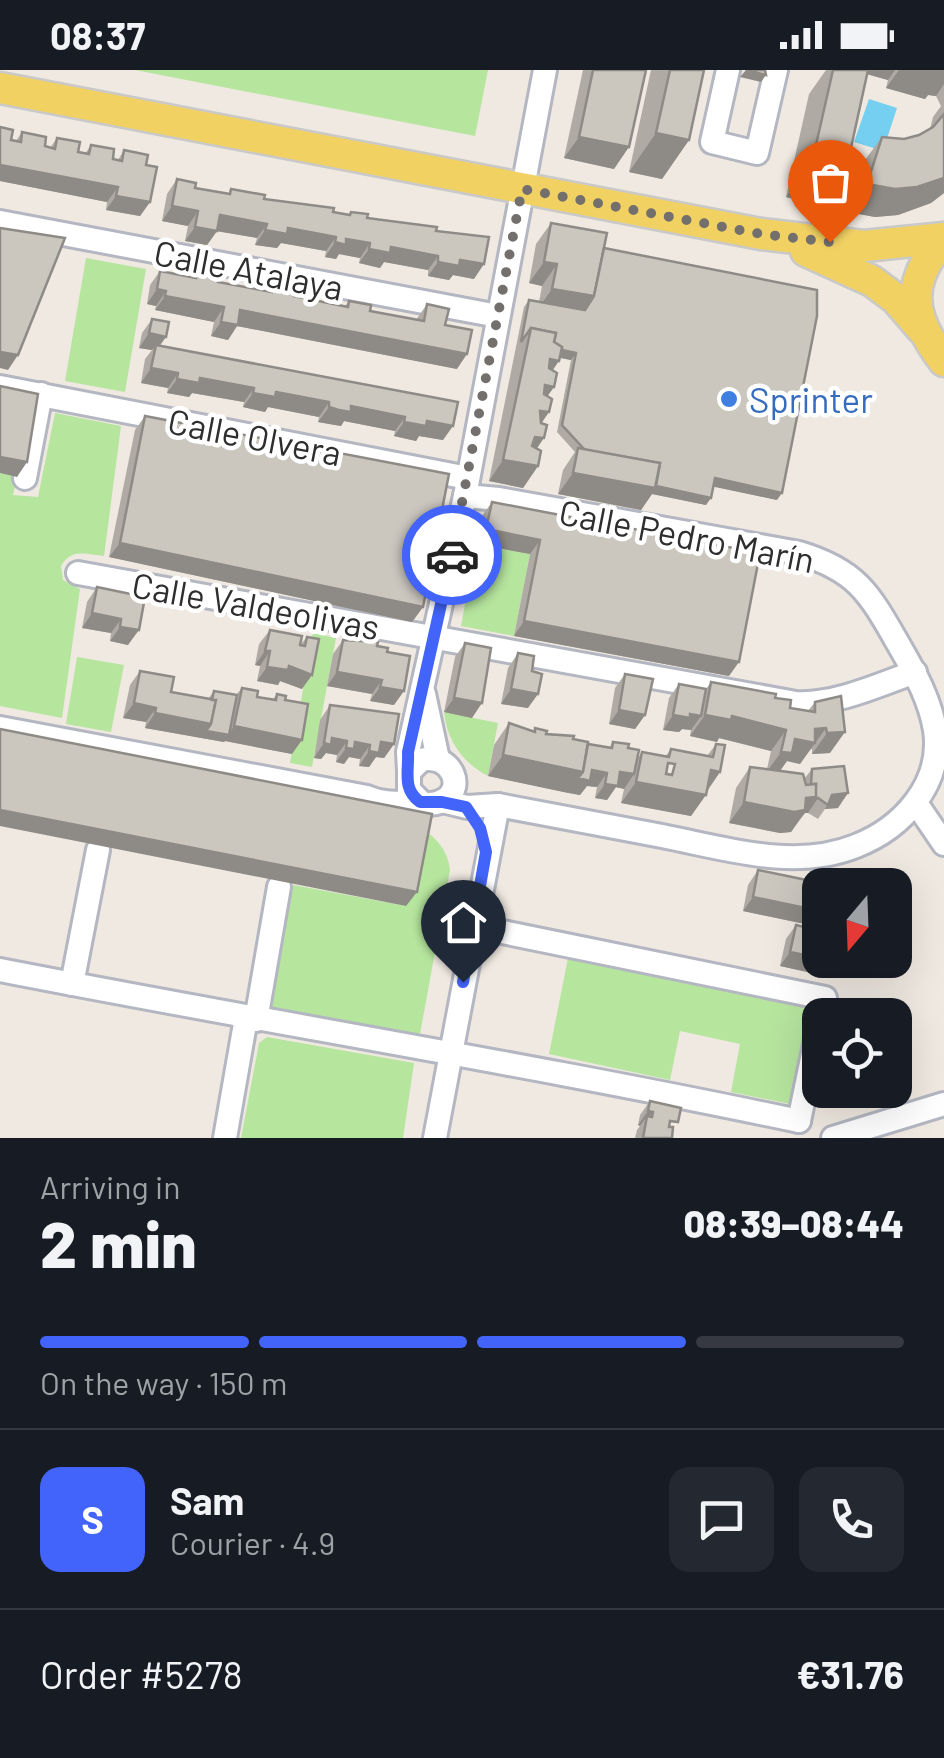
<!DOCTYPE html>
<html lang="en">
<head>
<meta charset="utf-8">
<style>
  body { margin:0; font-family:Barlow,sans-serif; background:#242831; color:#f1f3f6; height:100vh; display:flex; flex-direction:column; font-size:38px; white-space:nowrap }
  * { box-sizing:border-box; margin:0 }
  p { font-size:32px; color:#9ea1a6 }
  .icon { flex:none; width:55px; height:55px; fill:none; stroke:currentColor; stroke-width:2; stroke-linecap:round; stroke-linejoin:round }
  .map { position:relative; height:1068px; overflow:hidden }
  .details { display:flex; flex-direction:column; background:#171b24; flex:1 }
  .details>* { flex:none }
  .needle { width:65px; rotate:199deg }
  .fabs { position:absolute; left:802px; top:798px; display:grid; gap:20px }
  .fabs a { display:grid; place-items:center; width:110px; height:110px; border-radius:20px; background:#171b24; box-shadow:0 10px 40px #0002; font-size:50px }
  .pin { position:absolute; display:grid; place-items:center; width:85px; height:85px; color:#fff; margin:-102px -42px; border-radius:50% 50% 50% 0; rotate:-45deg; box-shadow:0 0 10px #0007 }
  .pin .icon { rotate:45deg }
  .courier { position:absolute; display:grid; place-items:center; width:100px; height:100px; margin:-50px; border:8px solid #4264fb; border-radius:50%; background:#fff; color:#222; box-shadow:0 2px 12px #0007 }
  .headline em { font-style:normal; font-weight:800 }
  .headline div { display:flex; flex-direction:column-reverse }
  .headline { display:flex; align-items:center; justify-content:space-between; height:170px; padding:0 40px }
  h1 { font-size:65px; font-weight:800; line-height:75px }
  .bar { display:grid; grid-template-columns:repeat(4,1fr); gap:15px 10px; align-content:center; height:120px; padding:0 40px }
  .bar i { height:12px; border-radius:8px; background:#363941 }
  .bar .active { background:#4264fb }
  .bar p { grid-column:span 4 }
  .line { display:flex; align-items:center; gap:25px; padding:0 40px; border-top:2px solid #363941 }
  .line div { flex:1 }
  .round { display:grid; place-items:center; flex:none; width:105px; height:105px; border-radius:20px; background:#242831 }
  .status { display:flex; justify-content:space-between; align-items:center; height:70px; padding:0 50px; background:#171b24; direction:ltr }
  .status svg { height:28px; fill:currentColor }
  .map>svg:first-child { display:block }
  .green { fill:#b6e59e }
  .water { fill:#75cff0 }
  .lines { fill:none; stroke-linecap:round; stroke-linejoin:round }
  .minor-casing { stroke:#b4b7c1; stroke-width:28 }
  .major-casing { stroke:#c9c9c9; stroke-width:35 }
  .minor { stroke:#fff; stroke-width:22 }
  .major { stroke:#f2d163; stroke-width:30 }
  .wall { fill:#afaba4; fill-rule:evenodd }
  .shaded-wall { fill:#8e8b86 }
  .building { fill:#cbc7bf; stroke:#8e8b86; stroke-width:2.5; fill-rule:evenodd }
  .done { stroke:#726f6d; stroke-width:10; stroke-dasharray:0 18 }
  .route { stroke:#4264fb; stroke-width:12 }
  .shop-dot { fill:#3f7fe0; stroke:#fff; stroke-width:4 }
  .labels { text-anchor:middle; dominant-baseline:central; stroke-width:9; stroke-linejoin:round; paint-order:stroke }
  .street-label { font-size:35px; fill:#2e2e2e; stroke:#fff }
  .shop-label { font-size:35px; fill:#366cbe; stroke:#fff; text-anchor:start }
</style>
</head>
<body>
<div class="status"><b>08:37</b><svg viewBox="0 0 49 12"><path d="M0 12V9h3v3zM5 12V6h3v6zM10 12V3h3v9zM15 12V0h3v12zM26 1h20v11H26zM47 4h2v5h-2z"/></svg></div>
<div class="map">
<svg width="944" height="1068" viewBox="0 0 944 1068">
  <rect width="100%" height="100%" fill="#efe9e1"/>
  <g class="green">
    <path d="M135 0H488L475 66Z"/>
    <path d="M86 188 146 199 125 322 65 311Z"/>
    <path d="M55 343 121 356 104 486C86 484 71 478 61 496L63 510 80 519 62 648 0 636V403L17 407 13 425 38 427Z"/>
    <path d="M476 474 530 484 514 566 461 556Z"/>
    <path d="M313 563 336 568 312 697 290 693Z"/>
    <path d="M77 587 124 595 111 662 66 654Z"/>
    <path d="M444 642 498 653 488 706C463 693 447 671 444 642Z"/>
    <path d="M421 758C437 768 448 781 450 800L420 964 273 944 265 937 288 814 406 836Z"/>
    <path d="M568 888 811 938 790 1034 731 1022 740 974 680 961 670 1010 549 984Z"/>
    <path d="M267 967 414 993 403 1068H241L259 973Z"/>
  </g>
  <path class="water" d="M869 29 897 38 883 81 854 72Z"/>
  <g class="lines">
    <g class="minor-casing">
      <g id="minor">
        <path d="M728 0 712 72 757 83 776 0"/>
        <path d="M0 152 498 246"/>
        <path d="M0 317 468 408"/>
        <path d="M25 408 41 324"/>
        <path d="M78 503 796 633C836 635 878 615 915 602"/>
        <path d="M424 624 438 689"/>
        <path d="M0 658 367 727C381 733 392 733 407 733 418 733 430 736 440 732 468 721 452 682 421 690L409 702V720L421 732"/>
        <path d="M409 701 408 682 465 426 545 0"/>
        <path d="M442 731 467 737 498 735C553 745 607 756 662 766 724 778 794 801 856 776 902 758 943 714 935 660 930 630 915 603 900 577 870 525 859 501 799 483L499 429 465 426"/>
        <path d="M916 733 944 774"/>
        <path d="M473 856 825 928 821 945"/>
        <path d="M0 900C266 952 534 995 799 1051"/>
        <path d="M72 914 98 780"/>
        <path d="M256 950 279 817"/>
        <path d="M799 1051 820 950"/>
        <path d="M225 1068 246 948"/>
        <path d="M435 1068 498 735"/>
        <path d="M833 1068 944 1034"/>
      </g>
    </g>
    <g class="major-casing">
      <g id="major">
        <path d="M0 18 761 164 864 176 944 168"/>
        <path d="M944 168C905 212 909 246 944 291"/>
        <path d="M806 181 872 211 896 229 922 259"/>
      </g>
    </g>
    <use href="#minor" class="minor"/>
    <use href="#major" class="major"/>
  </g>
  <g class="wall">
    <path d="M583 0H646L614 99 564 88Z"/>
    <path d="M651 0H704L689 70 662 109 629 102Z"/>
    <path d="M826 0H944V123L931 133 898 145 875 147 848 142 862 94 882 67 904 69 919 65 930 59 933 47 941 36 936 26 928 25 925 29 886 18 888 10 867 4 820 135 786 127 809 24Z"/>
    <path d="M0 57 11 70 16 71 22 62 45 76 50 78 57 68 78 82 85 84 91 75 113 89 118 90 124 80 146 95 150 132 140 146 106 140 107 132 0 111Z"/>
    <path d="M177 109 195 118 228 124 231 119 264 129 349 145 351 142 367 148 436 161 474 209 453 205 449 210 428 206V200L384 192 380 198 359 193 360 188 339 184 336 189 325 187 326 181 281 173 277 178 255 175 257 168 217 161 207 175 185 171 188 156 162 151 167 124Z"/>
    <path d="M551 153 604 178 777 430 713 416 706 435 652 424 641 440 558 424 563 400 575 382 557 362 571 290 560 288 553 300 554 317 547 326 549 342 541 353 537 378 538 396 523 418 489 411 524 237 529 230 539 232 542 216 529 213 536 174Z"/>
    <path d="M160 201 193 207 197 202 218 212 265 221 275 206 284 218 294 226 345 236 349 231 370 241 416 250 427 234 445 255 457 299 237 256 228 270 211 266 214 252 155 240 156 236 147 234 150 215Z"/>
    <path d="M152 249 160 276 458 332 443 370 419 366 416 371 394 366 395 361 344 351 341 356 329 354 318 352 319 347 268 337 265 342 243 337 244 332 192 323 189 327 167 323 168 318 141 313 145 289 152 280 139 278 142 263Z"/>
    <path d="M145 346 423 537 412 552 109 487 135 360Z"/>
    <path d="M492 432 729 606 514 566 530 484 476 474 482 446Z"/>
    <path d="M97 517 145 527 128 575 110 571 111 563 82 558 87 532Z"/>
    <path d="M270 560 300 575 307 567 302 619 280 611 278 615 257 611 260 596 255 595 259 574Z"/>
    <path d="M343 570 377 576 387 582 394 635 370 631 372 624 327 616 333 584Z"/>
    <path d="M465 573 472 648 444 642 455 587Z"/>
    <path d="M518 583 528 638 501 634 508 598Z"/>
    <path d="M140 601 171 622 208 629 214 621 236 625 242 618 257 627 273 629 277 624 285 630 292 684 225 671 224 672 145 658 146 652 123 648 130 615Z"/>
    <path d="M625 604 645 645 635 659 609 654 615 618Z"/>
    <path d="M711 612 775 628 790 638 808 641 815 632 841 626 830 683 812 684V679H810L800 694 787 691 780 701 804 709 812 699 838 738 825 739 818 749 808 743H805L791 762 780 763 729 753 736 718 750 697 767 699 771 681 719 668 717 672 690 666 691 660 682 659 679 662 663 660 669 628 679 614 706 619Z"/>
    <path d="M330 635 394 674 384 688 376 687 369 697 359 696 360 689 349 687 344 694 336 692 337 685 326 683 321 689 314 688 320 650Z"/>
    <path d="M509 653 533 662 535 658 546 664 609 678 613 672 628 678 637 689 642 682 665 687 671 679 707 686 716 674 720 702 691 746 621 733 624 719 616 717 607 730 595 728 597 717 587 716 580 725 488 706 494 675ZM668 693 675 694 673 704 666 702Z"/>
    <path d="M758 800 815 840 805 854 743 841 748 815Z"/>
    <path d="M796 855 831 890 821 905 780 896 786 869Z"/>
    <path d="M650 1031 673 1059 672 1068H635L637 1060 640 1056 638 1055 640 1045Z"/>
  </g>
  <g class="shaded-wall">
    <path d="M746 0 766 5 761 12 740 7Z"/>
    <path d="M852 0H895L888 10Z"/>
    <path d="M899 0H944V14L936 26 928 25 925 29 886 18Z"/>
    <path d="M656 63 689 70 662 109 629 102Z"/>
    <path d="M579 67 629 77 614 99 564 88Z"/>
    <path d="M813 88 847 96 820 135 786 127Z"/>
    <path d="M0 95 118 117 107 132 0 111Z"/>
    <path d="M944 108V123L931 133 898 145 875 147 848 142 867 114Z"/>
    <path d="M116 126 150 132 140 146 106 140Z"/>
    <path d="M172 136 198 141 188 156 162 151Z"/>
    <path d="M220 145 267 154 257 168 210 160Z"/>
    <path d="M195 157 217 161 207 175 185 171Z"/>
    <path d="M288 158 336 167 326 181 281 173 277 178 255 175 265 160Z"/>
    <path d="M346 169 370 173 360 188 339 184 336 189 325 187 335 172Z"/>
    <path d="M391 177 438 186 428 200 384 192 380 198 359 193 369 179Z"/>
    <path d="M460 190 484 194 474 209 453 205 449 210 428 206 438 192Z"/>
    <path d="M544 192 557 194 542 216 529 213Z"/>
    <path d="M157 219 166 221 156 236 147 234Z"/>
    <path d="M552 219 594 226 580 248 537 240Z"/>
    <path d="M165 226 224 237 214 252 155 240Z"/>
    <path d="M240 240 467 284 457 299 237 256 228 270 211 266 221 252Z"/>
    <path d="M149 263 166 267 156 281V275L152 280 139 278Z"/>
    <path d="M528 273 576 283 571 290 526 281Z"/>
    <path d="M0 282 18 285 8 300 0 298Z"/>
    <path d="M550 289 559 291 544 312Z"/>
    <path d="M151 298 178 303 168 318 141 313Z"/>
    <path d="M200 308 254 318 244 332 192 323 189 327 167 323 177 309Z"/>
    <path d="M545 315 554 317 539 338Z"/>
    <path d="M276 322 329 332 319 347 268 337 265 342 243 337 253 323Z"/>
    <path d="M351 336 405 347 395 361 344 351 341 356 318 352 329 337Z"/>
    <path d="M540 341 549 342 534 364Z"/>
    <path d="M427 351 453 356 443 370 419 366 416 371 394 366 404 352Z"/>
    <path d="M535 367 544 368 529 390Z"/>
    <path d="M0 387 27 392 17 407 0 403Z"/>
    <path d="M503 390 538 396 523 418 489 411Z"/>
    <path d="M573 403 649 415 711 428 706 435 652 424 641 440 558 424Z"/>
    <path d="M715 408 782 423 777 430 710 416Z"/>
    <path d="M486 459 540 470 530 484 476 474Z"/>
    <path d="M120 473 423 537 412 552 109 487Z"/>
    <path d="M92 543 121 549 111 563 82 558Z"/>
    <path d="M524 551 739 592 729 606 514 566Z"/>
    <path d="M120 557 139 560 128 575 110 571Z"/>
    <path d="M265 581H270L260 596 255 595Z"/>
    <path d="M289 596 312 605 302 619 280 611 278 615 257 611 267 597Z"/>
    <path d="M337 602 382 610 372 624 327 616Z"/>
    <path d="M380 617 404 621 394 635 370 631Z"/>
    <path d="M511 619 538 624 528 638 501 634Z"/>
    <path d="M454 628 482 633 472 648 444 642Z"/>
    <path d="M134 633 156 638 146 652 123 648Z"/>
    <path d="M619 640 645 645 635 659 609 654Z"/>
    <path d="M155 643 211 654 228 665 234 656 302 670 292 684 225 671 224 672 145 658Z"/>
    <path d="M690 644 701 646 691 660 682 659 679 662 663 660 673 645Z"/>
    <path d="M705 645 732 646 786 660 771 681 719 668 717 672 690 666Z"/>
    <path d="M826 658 800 694 787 691 777 705 766 703 781 682 795 669 815 659Z"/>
    <path d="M845 662 830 683 812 684 827 663Z"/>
    <path d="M332 668 347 671 337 685 326 683 321 689 314 688 324 673Z"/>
    <path d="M355 672 370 675 360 689 349 687 344 694 336 692 346 678Z"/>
    <path d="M381 672 394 674 384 688 376 687 369 697 359 696 369 681Z"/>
    <path d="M503 685 583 702 568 723 488 706Z"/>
    <path d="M592 700 607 703 597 717 587 716 580 725 568 723 578 708Z"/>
    <path d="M711 700 720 702 705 723Z"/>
    <path d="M620 702 634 704 624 719 616 717 607 730 595 728 605 714Z"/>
    <path d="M636 712 706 725 691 746 621 733Z"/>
    <path d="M848 723 838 738 825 739 832 725Z"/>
    <path d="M816 727 818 728 808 743H805L800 749 791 762 780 763 729 753 744 732Z"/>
    <path d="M0 740 417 822 406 836 0 756Z"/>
    <path d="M753 827 815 840 805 854 743 841Z"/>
    <path d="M790 882 820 888V890H831L821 905 780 896Z"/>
    <path d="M648 1041 653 1042 646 1052 647 1046 640 1056 638 1055Z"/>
  </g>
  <g class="building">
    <path d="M593 0H646L629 77 579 67Z"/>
    <path d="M670 0H704L689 70 656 63Z"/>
    <path d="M746 0H765L766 5Z"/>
    <path d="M833 0H868L847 96 813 88Z"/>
    <path d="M944 44V108L917 117 895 119 867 114 882 67 904 69 919 65 933 57Z"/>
    <path d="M0 57 13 60 11 70 21 72 22 62 46 67 45 76 55 79 57 68 80 72 78 82 89 84 91 75 114 79 113 89 122 91 124 80 148 85 146 95 157 97 150 132 116 126 118 117 0 95Z"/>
    <path d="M177 109 196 113 195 118 230 124 231 119 265 125 264 129 334 138 333 142 350 145 351 142 368 144 367 148 437 157 436 161 489 167 484 194 460 190 459 196 438 192V186L391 177 390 183 369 179 370 173 346 169V175L335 172 336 167 288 158 287 164 265 160 267 154 220 145 217 161 195 157 198 141 172 136Z"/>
    <path d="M551 153 607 163 594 226 552 219 557 194 544 192Z"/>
    <path d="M0 158 65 168 18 285 0 282Z"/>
    <path d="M604 178 817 220V246L782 423 715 408 711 428 656 416 660 393 585 380 562 355 576 283 562 280V277L554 272 556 263 531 258 521 272 529 230 585 240 594 226Z"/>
    <path d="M160 201 196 208 197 202 219 206 218 212 272 222 275 206 286 208 284 218 295 220 294 226 348 237 349 231 371 235 370 241 424 251 427 234 449 239 445 255 472 260 467 284 240 240 238 255 221 252 224 237 165 226 166 221 157 219Z"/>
    <path d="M152 249 169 252 166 267 149 263Z"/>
    <path d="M531 258 556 263 554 272 562 277 559 291 550 289 549 298 557 303 554 317 545 315 544 324 552 329 549 342 540 341 541 353 547 355 544 368 535 367 532 376 541 381 538 396 503 390Z"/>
    <path d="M156 275 458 332 453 356 427 351 426 356 404 352 405 347 351 336V342L339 340 329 337V332L276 322 275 327 253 323 254 318 200 308 199 313 177 309 178 303 151 298Z"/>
    <path d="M0 316 38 324 27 392 0 387Z"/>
    <path d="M145 346 449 404 423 537 120 473Z"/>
    <path d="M578 378 660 393 655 418 573 403Z"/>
    <path d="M492 432 760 483 739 592 524 551 540 470 486 459Z"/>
    <path d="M97 517 145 527 139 560 120 557 121 549 92 543Z"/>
    <path d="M270 560 302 566 300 575 305 576 307 567 319 569 312 605 289 596 288 600 267 597 270 581H265Z"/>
    <path d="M343 570 378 572 377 576 388 578 387 582 410 586 404 621 380 617 382 610 337 602Z"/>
    <path d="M465 573 491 578 482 633 454 628Z"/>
    <path d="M518 583 534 586 532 601 542 604 538 624 511 619Z"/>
    <path d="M140 601 174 607 171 622 216 630 211 654 155 643 156 638 134 633Z"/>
    <path d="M625 604 653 609 645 645 619 640Z"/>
    <path d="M711 612 776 624 775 628 791 630 790 638 815 642V632L841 626 845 662 827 663 826 658 815 659V673L795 669 792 683 781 682 786 660 732 646 731 650 705 645Z"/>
    <path d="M679 614 706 619 701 646 690 644V648L673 645Z"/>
    <path d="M242 618 258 621 257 627 276 630 277 624 286 626 285 630 308 634 302 670 234 656Z"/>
    <path d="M214 621 237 625 229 665 206 661 211 654 216 630H212Z"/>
    <path d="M330 635 399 644 394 674 381 672 379 683 369 681 370 675 355 672 354 679 346 678 347 671 332 668 331 675 324 673Z"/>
    <path d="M509 653 535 662V658L547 661 546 664 574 666 573 669 588 672 583 702 503 685Z"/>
    <path d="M0 659 432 744 417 822 0 740Z"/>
    <path d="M613 672 629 674 628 678 639 680 634 704 620 702 618 716 605 714 607 703 592 700 590 711 578 708 583 702 588 674 612 678Z"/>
    <path d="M716 674 725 675 720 702 711 700 706 725 636 712 642 682 669 687 671 679 713 687ZM668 693 675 694 672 705 666 704Z"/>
    <path d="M844 696 848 723 832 725 828 735 818 728 815 729 816 714H811L812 699Z"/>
    <path d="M750 697 803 704 806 715 816 714V727L806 728 805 740 794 742 744 732Z"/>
    <path d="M758 800 821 813 815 840 753 827Z"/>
    <path d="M796 855 820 861V888L790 882Z"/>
    <path d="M650 1031 681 1038 678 1052 670 1051 669 1057H673L672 1068H643L647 1046 652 1047 653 1042 648 1041Z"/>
  </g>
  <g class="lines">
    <path class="done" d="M452 485 522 119 761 164 830 172"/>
    <path class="route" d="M452 485 408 682C409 702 402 719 420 732H442L466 737 480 758 486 782 463 912"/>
  </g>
  <circle class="shop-dot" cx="729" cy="329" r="10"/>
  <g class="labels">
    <g class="street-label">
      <text transform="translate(249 199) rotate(11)">Calle Atalaya</text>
      <text transform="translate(255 366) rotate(11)">Calle Olvera</text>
      <text transform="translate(687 465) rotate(11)">Calle Pedro Marín</text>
      <text transform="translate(256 535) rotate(10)">Calle Valdeolivas</text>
    </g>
    <g class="shop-label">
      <text x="749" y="329">Sprinter</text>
    </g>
  </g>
</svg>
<div class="fabs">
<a><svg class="needle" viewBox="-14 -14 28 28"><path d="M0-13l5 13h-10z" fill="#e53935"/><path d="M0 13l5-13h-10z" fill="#9ea1a6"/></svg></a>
<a><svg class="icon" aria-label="locate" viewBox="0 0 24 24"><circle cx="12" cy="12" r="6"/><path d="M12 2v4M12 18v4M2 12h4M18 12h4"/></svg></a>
</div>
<div class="pin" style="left:830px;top:172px;background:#ea580c"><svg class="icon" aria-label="bag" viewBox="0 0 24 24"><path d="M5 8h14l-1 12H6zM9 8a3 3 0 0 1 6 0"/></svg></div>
<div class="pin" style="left:463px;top:912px;background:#1f2937"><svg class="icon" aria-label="home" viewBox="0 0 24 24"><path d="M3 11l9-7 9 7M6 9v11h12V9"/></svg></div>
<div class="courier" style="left:452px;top:485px"><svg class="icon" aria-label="car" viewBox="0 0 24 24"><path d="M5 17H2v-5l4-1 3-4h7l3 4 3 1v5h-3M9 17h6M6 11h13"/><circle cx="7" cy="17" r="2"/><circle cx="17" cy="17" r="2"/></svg></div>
</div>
<section class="details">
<div class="headline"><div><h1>2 min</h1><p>Arriving in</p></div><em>08:39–08:44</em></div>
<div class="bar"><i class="active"></i><i class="active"></i><i class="active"></i><i></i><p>On the way · 150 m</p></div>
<div class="line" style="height:180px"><b class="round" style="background:#4264fb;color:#fff">S</b><div><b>Sam</b><p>Courier · 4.9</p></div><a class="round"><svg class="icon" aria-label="chat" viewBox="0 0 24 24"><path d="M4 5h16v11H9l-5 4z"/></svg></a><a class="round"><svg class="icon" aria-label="phone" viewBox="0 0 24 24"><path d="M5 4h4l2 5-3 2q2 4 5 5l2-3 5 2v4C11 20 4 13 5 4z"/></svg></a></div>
<div class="line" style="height:130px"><div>Order #5278</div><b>€31.76</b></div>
</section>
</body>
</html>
